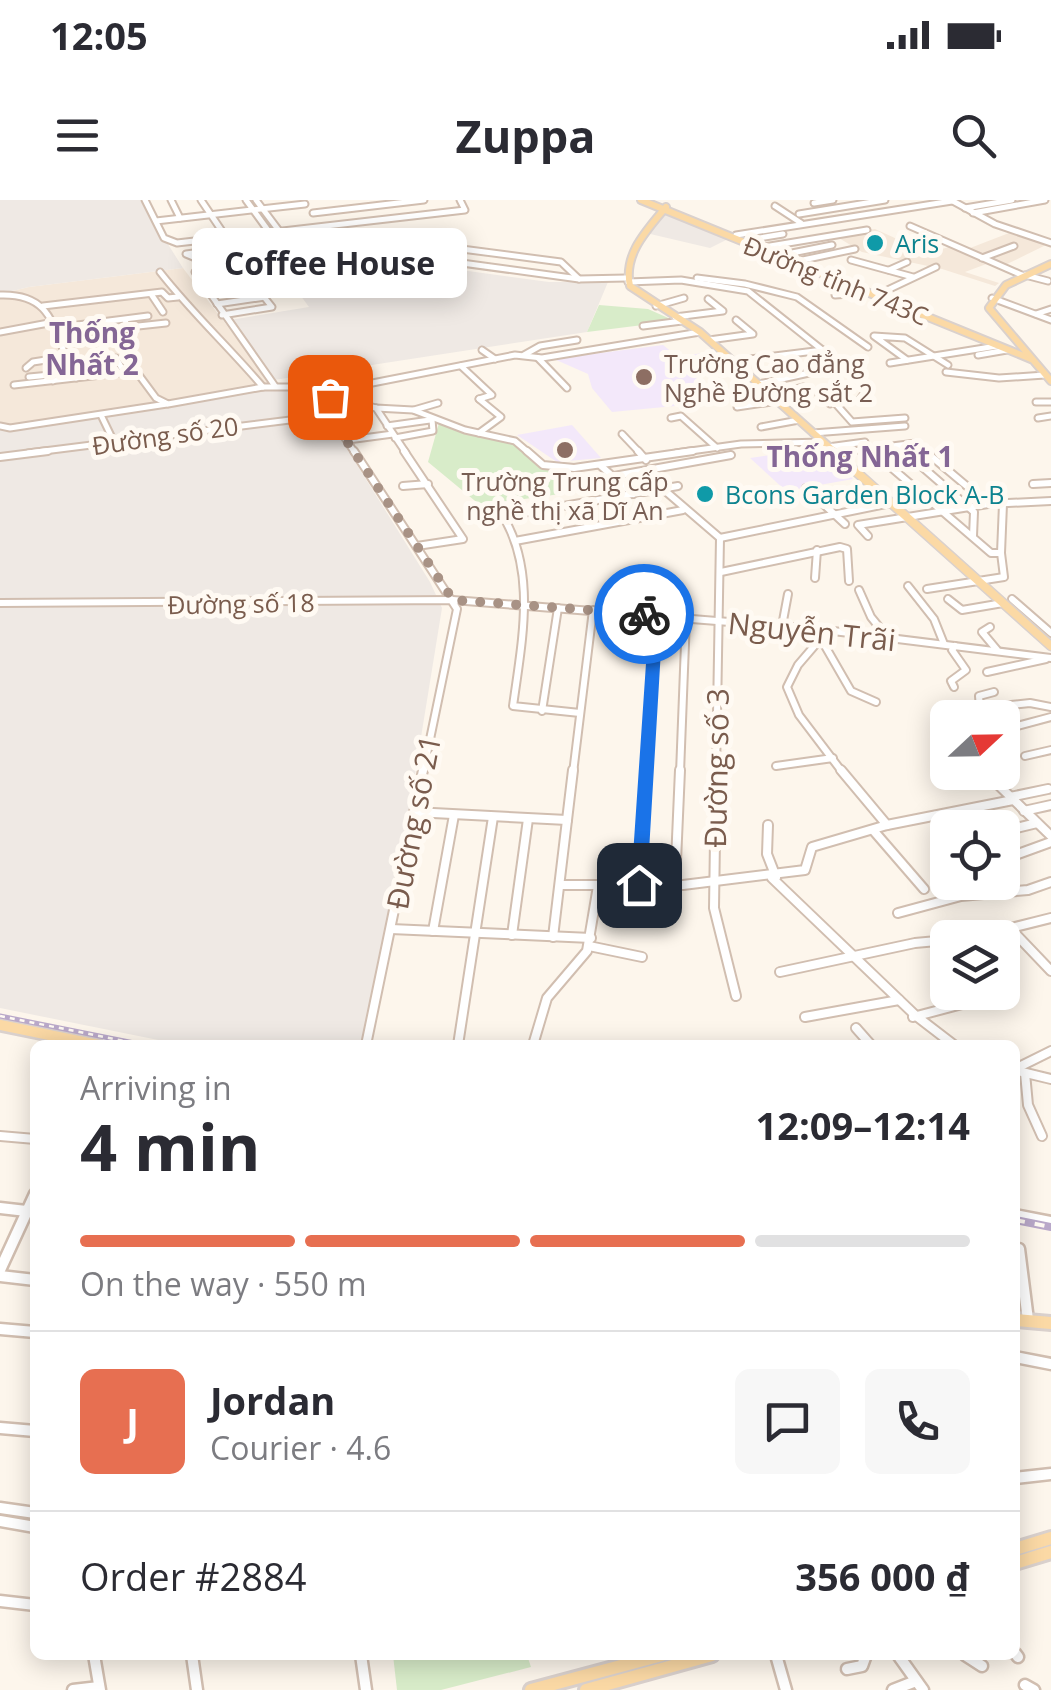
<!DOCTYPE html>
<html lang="en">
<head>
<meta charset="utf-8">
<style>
  body { margin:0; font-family:"Open Sans",sans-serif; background:#f7f7f7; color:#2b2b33; height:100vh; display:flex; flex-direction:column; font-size:38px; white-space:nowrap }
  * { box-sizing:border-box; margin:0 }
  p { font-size:32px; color:#7c7c81 }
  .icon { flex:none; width:55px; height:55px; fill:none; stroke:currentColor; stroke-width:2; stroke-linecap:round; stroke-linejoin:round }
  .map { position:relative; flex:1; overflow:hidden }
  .drawer { position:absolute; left:30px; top:840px; width:990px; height:620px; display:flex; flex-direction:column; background:#fff; border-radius:15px; box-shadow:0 5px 25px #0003 }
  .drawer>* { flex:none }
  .needle { width:65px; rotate:68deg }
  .tools { position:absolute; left:930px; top:500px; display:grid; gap:20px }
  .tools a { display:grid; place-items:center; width:90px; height:90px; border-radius:15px; background:#fff; box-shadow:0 5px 25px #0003; font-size:50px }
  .pin { position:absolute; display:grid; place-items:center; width:85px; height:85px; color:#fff; margin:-42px; border-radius:20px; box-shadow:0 5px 15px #0006 }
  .courier { position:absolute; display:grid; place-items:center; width:100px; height:100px; margin:-50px; border:8px solid #1a73e8; border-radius:50%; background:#fff; color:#222; box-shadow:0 2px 12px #0007 }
  .bubble { position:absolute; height:70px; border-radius:15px; background:#fff; box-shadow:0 5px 25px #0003; font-size:32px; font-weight:700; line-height:70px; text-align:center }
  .summary em { font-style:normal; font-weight:700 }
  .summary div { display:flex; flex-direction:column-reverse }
  .summary { display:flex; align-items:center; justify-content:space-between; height:170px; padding:0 50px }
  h1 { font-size:65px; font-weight:700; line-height:75px }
  .bar { display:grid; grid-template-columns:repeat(4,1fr); gap:15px 10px; align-content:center; height:120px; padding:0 50px }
  .bar i { height:12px; border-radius:8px; background:#e1e1e2 }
  .bar .selected { background:#e76f51 }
  .bar p { grid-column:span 4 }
  .line { display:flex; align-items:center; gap:25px; padding:0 50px; border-top:2px solid #e1e1e2 }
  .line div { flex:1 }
  .round { display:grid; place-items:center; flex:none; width:105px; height:105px; border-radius:15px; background:#f7f7f7 }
  .status { display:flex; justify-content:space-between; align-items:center; height:70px; padding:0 50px; background:#fff; direction:ltr }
  .status svg { height:28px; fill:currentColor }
  header { display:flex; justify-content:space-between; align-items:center; height:130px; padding:0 50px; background:#fff; font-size:45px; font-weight:700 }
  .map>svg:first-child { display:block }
  .residential { fill:#f5e8da }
  .industrial { fill:#efe9e4 }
  .education { fill:#f3e8fa }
  .green { fill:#d8ecc9 }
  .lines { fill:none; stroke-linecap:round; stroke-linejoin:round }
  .minor-far3-casing { stroke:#d1beb0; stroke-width:9 }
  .minor-far2-casing { stroke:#d1beb0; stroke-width:10 }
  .minor-far1-casing { stroke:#d1beb0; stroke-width:12 }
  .minor-casing { stroke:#d1beb0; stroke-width:15 }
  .major-far3-casing { stroke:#dad1cd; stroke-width:10 }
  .major-far2-casing { stroke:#dad1cd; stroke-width:11 }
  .major-far1-casing { stroke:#dad1cd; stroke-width:15 }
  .major-casing { stroke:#dad1cd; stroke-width:18 }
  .minor-far3 { stroke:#fff; stroke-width:5 }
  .minor-far2 { stroke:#fff; stroke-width:6 }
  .minor-far1 { stroke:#fff; stroke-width:8 }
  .minor { stroke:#fff; stroke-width:10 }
  .major-far3 { stroke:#fbd9a5; stroke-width:6 }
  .major-far2 { stroke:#fbd9a5; stroke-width:8 }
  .major-far1 { stroke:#fbd9a5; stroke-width:10 }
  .major { stroke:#fbd9a5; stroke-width:12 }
  .rail-far1-casing { stroke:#b9a8c9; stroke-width:5 }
  .rail-casing { stroke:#b9a8c9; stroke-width:8 }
  .rail-far1 { stroke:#fffaf3; stroke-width:2.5; stroke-dasharray:5; stroke-linecap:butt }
  .rail { stroke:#fffaf3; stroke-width:4; stroke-dasharray:10; stroke-linecap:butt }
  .route { fill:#1a73e8 }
  .done { stroke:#a89285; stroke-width:10; stroke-dasharray:0 18 }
  .culture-dot { fill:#0f9aa8; stroke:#fffaf3; stroke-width:4 }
  .education-dot { fill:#8d6e63; stroke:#fffaf3; stroke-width:4 }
  .labels { text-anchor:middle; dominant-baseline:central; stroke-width:10; stroke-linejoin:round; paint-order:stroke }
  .far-culture-label { font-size:25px; fill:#0d838f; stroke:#fffaf3; text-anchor:start }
  .far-street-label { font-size:25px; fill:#7a5c4d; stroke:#fffaf3 }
  .far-education-label { font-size:25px; fill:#785e54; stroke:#fffaf3; text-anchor:start }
  .far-neighbourhood-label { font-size:28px; font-weight:bold; fill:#846695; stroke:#fffaf3 }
  .street-label { font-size:30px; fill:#7a5c4d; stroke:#fffaf3 }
</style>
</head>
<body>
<div class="status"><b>12:05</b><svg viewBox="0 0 49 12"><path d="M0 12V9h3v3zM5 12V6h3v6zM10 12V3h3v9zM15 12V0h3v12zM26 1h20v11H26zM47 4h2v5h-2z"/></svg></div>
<header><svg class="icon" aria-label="menu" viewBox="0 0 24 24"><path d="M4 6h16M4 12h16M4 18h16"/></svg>Zuppa<svg class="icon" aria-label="search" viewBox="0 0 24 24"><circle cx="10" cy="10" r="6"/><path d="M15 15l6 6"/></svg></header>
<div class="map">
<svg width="1051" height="1490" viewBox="0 0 1051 1490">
  <rect width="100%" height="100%" fill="#fdf6ec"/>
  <g class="residential">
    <path d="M875 29 928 53 949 47 989 63 965 72 999 83 995 86 942 69 862 52 834 35Z"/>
    <path d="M1009 33 1046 45 1003 66 965 50Z"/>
    <path d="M183 68 274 187 0 229V94L29 87Z"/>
  </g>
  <g class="industrial">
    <path d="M0 0H140L183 68 29 87 0 94Z"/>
    <path d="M666 13 728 39 710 48 646 33Z"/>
    <path d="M417 71H468L549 82H608L587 132 274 180 230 120 309 107 295 88Z"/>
    <path d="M274 187 311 191 430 382 442 408 371 845H183L0 808V229Z"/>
  </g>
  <g class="education">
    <path d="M663 145 678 157 702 153 716 166 691 171 717 202 612 212 592 188 588 174 554 159Z"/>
    <path d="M572 225 601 258 557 262 517 235Z"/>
    <path d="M819 248 853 279 786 291 750 258Z"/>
  </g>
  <g class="green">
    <path d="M599 105 648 109 675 121 587 132Z"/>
    <path d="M439 223 513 242 538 267 580 272 596 289 480 305 428 262Z"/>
    <path d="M393 1455H527L531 1467 441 1490H397Z"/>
  </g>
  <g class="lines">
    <g class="minor-far3-casing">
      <g id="minor-far3">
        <path d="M145 0 164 38 177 43 465 10 460 0"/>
        <path d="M171 0 180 18"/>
        <path d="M201 0 226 37"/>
        <path d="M246 0 270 33"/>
        <path d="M256 0 280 32"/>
        <path d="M951 0 995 24 1051 43"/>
        <path d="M814 3 833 0"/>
        <path d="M775 6 801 23"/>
        <path d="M965 8 1012 0"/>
        <path d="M313 13 424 0"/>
        <path d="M973 13 1045 0"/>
        <path d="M799 14 885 0"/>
        <path d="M156 21 305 4"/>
        <path d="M910 26 1024 76"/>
        <path d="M736 35 952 1"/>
        <path d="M747 40 783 34"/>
        <path d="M277 42 186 54 198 59 354 38 344 34 287 41"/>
        <path d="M764 47 867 30"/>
        <path d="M782 55 832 45"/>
        <path d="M982 58 1014 46"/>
        <path d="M851 60 913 77"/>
        <path d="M798 61 855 49"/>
        <path d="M889 70 907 62"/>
        <path d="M160 72C192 113 229 147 263 187"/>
        <path d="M1025 75 1048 81"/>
        <path d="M697 78 745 84 797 97 868 147"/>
        <path d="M628 82 681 80 748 91 864 183 867 189 860 199"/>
        <path d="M201 83 403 55 579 79 626 78"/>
        <path d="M208 93 429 62 447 47"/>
        <path d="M151 94 163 112"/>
        <path d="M879 94 936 67"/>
        <path d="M0 95C59 93 52 137 76 178"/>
        <path d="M835 95 865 93"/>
        <path d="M992 98 1051 120"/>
        <path d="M217 104 265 97"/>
        <path d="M43 106 162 92 168 98 178 97"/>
        <path d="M656 106 684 98"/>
        <path d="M1036 114 1051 109"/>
        <path d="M222 115 272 107 256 87"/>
        <path d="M675 117 723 111 708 99"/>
        <path d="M643 126 682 121"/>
        <path d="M129 127 166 123"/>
        <path d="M54 128 148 116"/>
        <path d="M0 132 54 122"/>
        <path d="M56 135 128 129 125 120"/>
        <path d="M709 140 753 134 736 120"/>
        <path d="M482 150 495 159"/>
        <path d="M524 155 540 146 577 140"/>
        <path d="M978 155 1007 150"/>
        <path d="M116 158 124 172"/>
        <path d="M538 158 567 188"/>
        <path d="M907 160 874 136 905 138 948 165"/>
        <path d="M733 161 823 150"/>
        <path d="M890 163 997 146"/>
        <path d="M461 166 492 195 479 199"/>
        <path d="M26 168 33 162 65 157"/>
        <path d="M946 172 999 178 1045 175"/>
        <path d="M29 177 50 175 53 181"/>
        <path d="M759 184 809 173"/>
        <path d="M14 185 136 171 156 198 168 204 263 187H298L376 208 413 210 465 230 515 241 529 253"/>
        <path d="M275 186 195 72 416 43 561 62 579 79"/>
        <path d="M311 190 357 186 515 155 542 158 700 132"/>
        <path d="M316 195 355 253"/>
        <path d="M772 195 803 187"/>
        <path d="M819 195 830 204"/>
        <path d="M479 199 501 217 479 233"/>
        <path d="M1036 202H1051"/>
        <path d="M836 204 852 222 905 218"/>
        <path d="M737 207 778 201"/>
        <path d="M376 208 406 253"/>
        <path d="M414 210 438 203"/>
        <path d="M101 215 114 242"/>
        <path d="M671 218 681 216 717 248"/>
        <path d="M1038 218 1051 216"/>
        <path d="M0 226 10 228 167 204"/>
        <path d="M387 226 430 220"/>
        <path d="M761 227 799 220"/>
        <path d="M813 233 905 226"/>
        <path d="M622 234 640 253"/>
        <path d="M395 238 433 231 432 220"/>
        <path d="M348 240 393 234"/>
        <path d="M898 246 907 253"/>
        <path d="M828 247 865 242"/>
        <path d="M871 250 875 253"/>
        <path d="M28 253 330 215"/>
        <path d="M676 253 741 244 822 242"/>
        <path d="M836 253 916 243 928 253"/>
      </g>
    </g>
    <g class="minor-far2-casing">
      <g id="minor-far2">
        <path d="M354 251 457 409 423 573"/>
        <path d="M404 251 463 339 417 346"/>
        <path d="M527 251 543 265 574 268 693 251"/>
        <path d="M638 251 646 260"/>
        <path d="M872 251 991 353H1001L1003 304"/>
        <path d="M904 251 974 312 973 336"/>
        <path d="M925 251 988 304"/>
        <path d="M836 253 853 251"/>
        <path d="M0 257 48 251"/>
        <path d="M601 266 633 294"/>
        <path d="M614 276 731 255"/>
        <path d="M1033 284 1051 283"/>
        <path d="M403 286 428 284"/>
        <path d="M806 288 845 324"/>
        <path d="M663 289 720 338"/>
        <path d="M496 306C539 363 522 440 513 506L580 513"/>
        <path d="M506 316 678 286"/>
        <path d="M868 336 858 325 988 304 1051 301"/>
        <path d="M720 338 891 303"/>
        <path d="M515 341 683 310"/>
        <path d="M721 372 840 347 847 349 849 381"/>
        <path d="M815 378 817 350"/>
        <path d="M908 386 934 419 944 444"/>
        <path d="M927 389 1004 377 1001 353"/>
        <path d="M859 390 871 417 888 438"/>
        <path d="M948 399 962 410 1003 403"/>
        <path d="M1012 399 1051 433"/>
        <path d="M0 403 453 400 817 429 1051 458"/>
        <path d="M782 426 788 394"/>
        <path d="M990 427 982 432 997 450"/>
        <path d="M828 430 798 465 787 487 799 515 843 573"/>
        <path d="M821 439 851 491 876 502"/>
        <path d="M987 472 1046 459"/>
        <path d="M954 487 951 481 966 470 952 450 955 446"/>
        <path d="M994 492 979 496 980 508 1030 503 1051 507"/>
        <path d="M542 511 558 408"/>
        <path d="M1002 530 1051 517"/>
        <path d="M1025 556 1051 550"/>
        <path d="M776 566 833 558"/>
        <path d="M573 573 593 410"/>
        <path d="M646 573 656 415"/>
        <path d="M680 573 686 418"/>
        <path d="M716 573 720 338"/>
      </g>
    </g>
    <g class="minor-far1-casing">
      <g id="minor-far1">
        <path d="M716 570 714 708 736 796"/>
        <path d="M841 570 887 625"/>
        <path d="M985 572 1051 636"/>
        <path d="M1010 597 1048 589"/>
        <path d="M1024 611 1051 605"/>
        <path d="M414 612 567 620"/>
        <path d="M935 616 948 629"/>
        <path d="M768 625 767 654 776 677"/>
        <path d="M1012 629 1037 623"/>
        <path d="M873 630 924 689"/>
        <path d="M937 647 948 659"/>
        <path d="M1018 654 1051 642"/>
        <path d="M772 678 915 815 954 845"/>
        <path d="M675 684 680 570"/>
        <path d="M560 685H683L805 670 812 647 887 625 1013 600"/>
        <path d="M639 685 646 570"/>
        <path d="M980 689 988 682"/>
        <path d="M898 713 961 696 1028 690 1051 682"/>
        <path d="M1009 727 1051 771"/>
        <path d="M391 729 591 738"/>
        <path d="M433 731 454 615"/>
        <path d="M512 735 528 619"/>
        <path d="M553 737 573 570"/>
        <path d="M971 738 1051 718"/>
        <path d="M589 746 642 757"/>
        <path d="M780 772 915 743 948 740"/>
        <path d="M805 817 899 800"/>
        <path d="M913 817 966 803"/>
        <path d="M856 828 871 845"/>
        <path d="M366 845 423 570"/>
        <path d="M458 845 493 617"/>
        <path d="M533 845 547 798 587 751 598 686"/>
        <path d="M1015 869 1051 851"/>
        <path d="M1022 872 1051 879"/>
        <path d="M1025 873 1028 905 1042 936"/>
        <path d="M0 936 35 939"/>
      </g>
    </g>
    <g class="minor-casing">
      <g id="minor">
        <path d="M0 1008 35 1012"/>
        <path d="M1015 1015 1051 1022"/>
        <path d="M1019 1049 1028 1120"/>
        <path d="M0 1070 35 994"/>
        <path d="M0 1076 35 1080"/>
        <path d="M0 1129 35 1132"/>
        <path d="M1015 1157 1051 1164"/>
        <path d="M0 1228 35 1231"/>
        <path d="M1015 1278 1051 1274"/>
        <path d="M0 1308 35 1313"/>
        <path d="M0 1321 35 1327"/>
        <path d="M0 1401 35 1405"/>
        <path d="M1015 1453 1018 1457"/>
        <path d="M94 1455 100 1490"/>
        <path d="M192 1455 197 1490"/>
        <path d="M361 1455 366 1490"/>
        <path d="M776 1455 786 1490"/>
        <path d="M898 1455 923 1490"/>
        <path d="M965 1455 982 1466"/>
        <path d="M847 1469 862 1466 866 1455"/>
        <path d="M1025 1485 1034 1490"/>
        <path d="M73 1490 99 1487"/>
        <path d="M893 1490 916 1481"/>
      </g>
    </g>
    <g class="major-far3-casing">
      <g id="major-far3">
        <path d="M641 0 1031 159"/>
        <path d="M666 7C647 30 623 54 630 86L700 132 836 253"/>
        <path d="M1051 64 1006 85 989 108 1051 181"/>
      </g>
    </g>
    <g class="major-far2-casing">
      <path id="major-far2" d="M833 251 1051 446"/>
    </g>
    <g class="major-far1-casing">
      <path id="major-far1" d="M0 825 98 845"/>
    </g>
    <g class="major-casing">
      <g id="major">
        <path d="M1015 1120 1051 1123"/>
        <path d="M1015 1349 1051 1338"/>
        <path d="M1015 1363 1051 1352"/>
        <path d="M531 1490 662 1455"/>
        <path d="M586 1490 712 1455"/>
      </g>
    </g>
    <use href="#minor-far3" class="minor-far3"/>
    <use href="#minor-far2" class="minor-far2"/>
    <use href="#minor-far1" class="minor-far1"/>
    <use href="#minor" class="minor"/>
    <use href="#major-far3" class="major-far3"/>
    <use href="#major-far2" class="major-far2"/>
    <use href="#major-far1" class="major-far1"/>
    <use href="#major" class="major"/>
    <g class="rail-far1-casing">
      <path id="rail-far1" d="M0 816 144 845"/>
    </g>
    <g class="rail-casing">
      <path id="rail" d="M1015 1020 1051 1027"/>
    </g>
    <use href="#rail-far1" class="rail-far1"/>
    <use href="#rail" class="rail"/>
  </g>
  <path class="route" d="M639 412 663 416 647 685 639 690 631 685 649 419 639 417Z"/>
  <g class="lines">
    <path class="done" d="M330 197 316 195 453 400 644 414"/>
  </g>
  <g class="culture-dot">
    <circle cx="875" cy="43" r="10"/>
    <circle cx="705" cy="294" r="10"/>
  </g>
  <g class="education-dot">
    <circle cx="644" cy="177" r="10"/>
    <circle cx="565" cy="250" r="10"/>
  </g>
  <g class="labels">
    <g class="far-culture-label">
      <text x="895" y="43">Aris</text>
      <text x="725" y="294">Bcons Garden Block A-B</text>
    </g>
    <g class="far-street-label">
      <text transform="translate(836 80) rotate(22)">Đường tỉnh 743C</text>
      <text transform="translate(165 235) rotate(-8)">Đường số 20</text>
      <text transform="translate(241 403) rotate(-1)">Đường số 18</text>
    </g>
    <g class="far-education-label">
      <text x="664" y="163">Trường Cao đẳng<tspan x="664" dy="29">Nghề Đường sắt 2</tspan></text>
      <text x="565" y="281" text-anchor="middle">Trường Trung cấp<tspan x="565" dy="29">nghề thị xã Dĩ An</tspan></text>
    </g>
    <g class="far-neighbourhood-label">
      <text x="92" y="132">Thống<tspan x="92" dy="32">Nhất 2</tspan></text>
      <text x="860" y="256">Thống Nhất 1</text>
    </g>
    <g class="street-label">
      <text transform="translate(812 431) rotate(6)">Nguyễn Trãi</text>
      <text transform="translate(716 568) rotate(-89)">Đường số 3</text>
      <text transform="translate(413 622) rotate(-79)">Đường số 21</text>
    </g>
  </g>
</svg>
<div class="tools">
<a><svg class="needle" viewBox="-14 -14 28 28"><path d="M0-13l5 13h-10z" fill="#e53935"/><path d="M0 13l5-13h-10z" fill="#7c7c81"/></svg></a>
<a><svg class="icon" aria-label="locate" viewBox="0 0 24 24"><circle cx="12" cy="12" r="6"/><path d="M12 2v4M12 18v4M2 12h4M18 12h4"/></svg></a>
<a><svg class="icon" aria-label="layers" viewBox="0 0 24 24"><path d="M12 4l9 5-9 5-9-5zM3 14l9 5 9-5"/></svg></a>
</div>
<div class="pin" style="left:330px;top:197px;background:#ea580c"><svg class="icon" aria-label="bag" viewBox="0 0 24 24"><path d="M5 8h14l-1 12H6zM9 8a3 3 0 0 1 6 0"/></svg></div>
<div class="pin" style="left:639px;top:685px;background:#1f2937"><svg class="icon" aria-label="home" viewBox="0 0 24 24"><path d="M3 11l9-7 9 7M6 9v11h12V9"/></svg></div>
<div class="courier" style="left:644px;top:414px"><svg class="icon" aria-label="bike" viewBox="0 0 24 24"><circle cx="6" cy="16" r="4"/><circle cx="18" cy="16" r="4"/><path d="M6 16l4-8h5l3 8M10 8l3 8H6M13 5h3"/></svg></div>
<div class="bubble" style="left:192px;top:28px;width:275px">Coffee House</div>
<section class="drawer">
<div class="summary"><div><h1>4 min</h1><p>Arriving in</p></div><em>12:09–12:14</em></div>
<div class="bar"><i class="selected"></i><i class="selected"></i><i class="selected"></i><i></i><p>On the way · 550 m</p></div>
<div class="line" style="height:180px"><b class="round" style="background:#e76f51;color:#fff">J</b><div><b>Jordan</b><p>Courier · 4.6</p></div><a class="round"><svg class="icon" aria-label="chat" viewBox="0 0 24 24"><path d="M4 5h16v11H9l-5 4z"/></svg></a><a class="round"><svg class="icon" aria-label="phone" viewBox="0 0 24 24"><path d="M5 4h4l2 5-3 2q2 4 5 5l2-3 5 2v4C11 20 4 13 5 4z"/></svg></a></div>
<div class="line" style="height:130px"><div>Order #2884</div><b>356 000 ₫</b></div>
</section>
</div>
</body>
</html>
